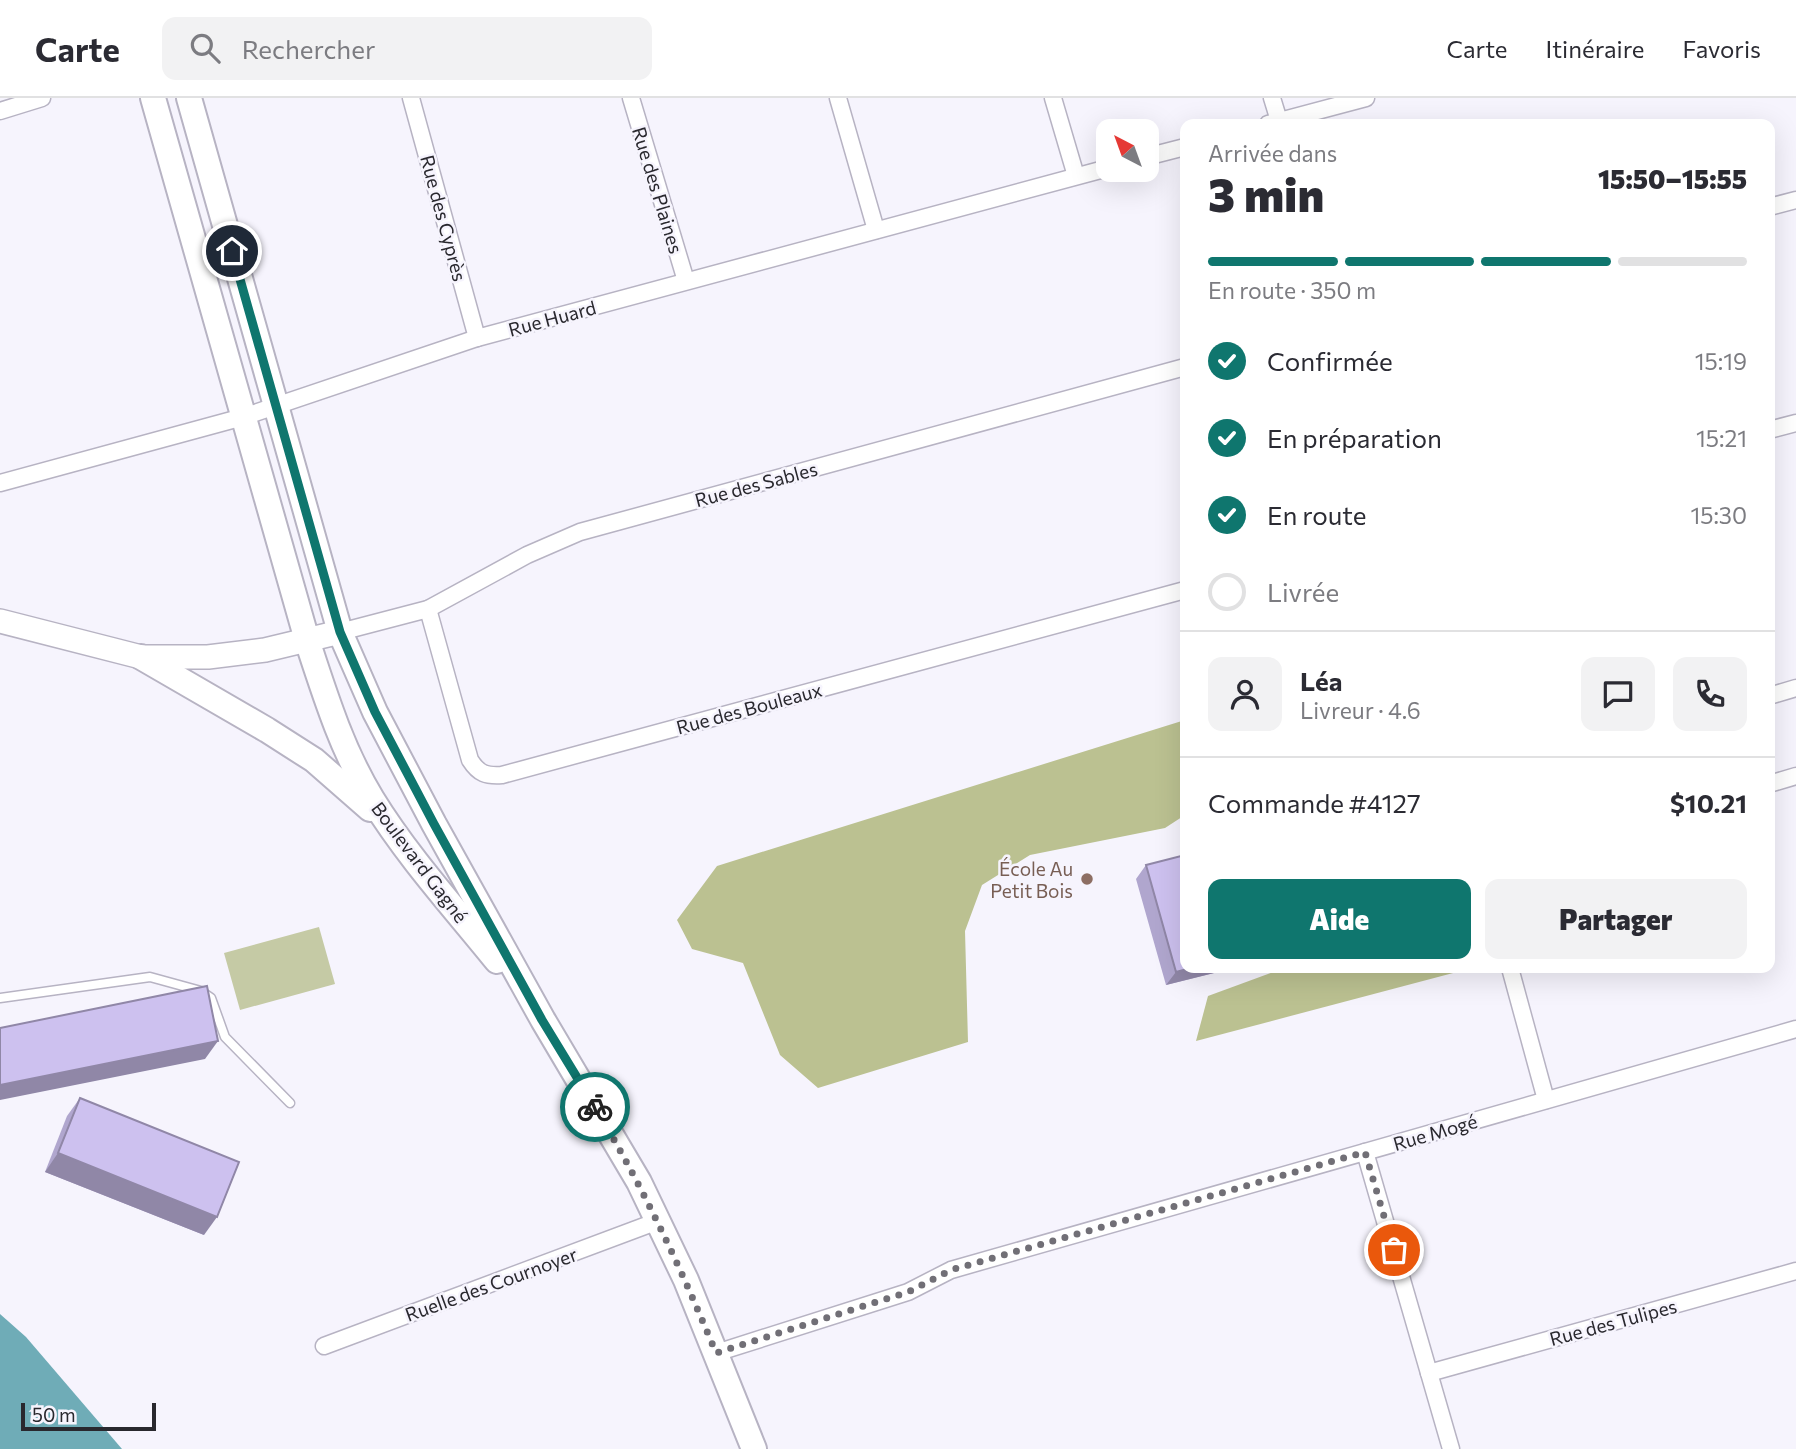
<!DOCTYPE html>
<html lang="fr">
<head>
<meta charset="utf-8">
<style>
  body { margin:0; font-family:Commissioner,sans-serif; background:#f2f2f3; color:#2b2b33; height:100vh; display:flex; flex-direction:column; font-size:26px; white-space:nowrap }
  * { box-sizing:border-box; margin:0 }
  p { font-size:23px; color:#7c7c81 }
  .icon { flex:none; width:38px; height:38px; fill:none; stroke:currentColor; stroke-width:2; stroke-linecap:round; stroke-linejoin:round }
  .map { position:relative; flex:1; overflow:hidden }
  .side { position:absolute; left:1180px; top:21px; width:595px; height:854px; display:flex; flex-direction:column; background:#fff; border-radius:14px; box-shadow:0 7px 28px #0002 }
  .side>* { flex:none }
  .needle { width:46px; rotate:319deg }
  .tools { position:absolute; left:1096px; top:21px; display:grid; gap:14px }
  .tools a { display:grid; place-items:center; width:63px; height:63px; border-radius:14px; background:#fff; box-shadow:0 7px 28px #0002; font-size:35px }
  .scale { position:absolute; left:21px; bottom:18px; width:135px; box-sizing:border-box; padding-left:7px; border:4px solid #29282e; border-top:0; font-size:19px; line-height:24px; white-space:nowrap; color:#29282e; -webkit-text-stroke:5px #f6f4fd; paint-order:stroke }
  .pin { position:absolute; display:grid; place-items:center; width:60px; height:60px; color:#fff; margin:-30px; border:4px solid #fff; border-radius:50%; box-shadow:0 2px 7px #0007 }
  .courier { position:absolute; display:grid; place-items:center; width:70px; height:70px; margin:-35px; border:5px solid #0f766e; border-radius:50%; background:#fff; color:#222; box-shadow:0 2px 9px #0007 }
  .head em { font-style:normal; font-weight:800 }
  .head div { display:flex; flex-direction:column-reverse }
  .head { display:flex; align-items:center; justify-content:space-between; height:119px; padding:0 28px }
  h1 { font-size:46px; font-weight:800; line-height:52px }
  .bar { display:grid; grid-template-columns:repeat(4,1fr); gap:10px 7px; align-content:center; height:84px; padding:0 28px }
  .bar i { height:9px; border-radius:5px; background:#e1e1e2 }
  .bar .active { background:#0f766e }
  .bar p { grid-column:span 4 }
  .line { display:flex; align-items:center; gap:18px; padding:0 28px; border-top:2px solid #e1e1e2 }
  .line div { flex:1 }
  .round { display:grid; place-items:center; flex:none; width:74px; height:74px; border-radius:14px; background:#f2f2f3 }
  ol { padding:0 28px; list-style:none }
  li { display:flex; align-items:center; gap:21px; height:77px }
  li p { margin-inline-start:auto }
  li .icon { padding:7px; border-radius:50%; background:#0f766e; color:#fff; stroke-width:4 }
  li:last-child { color:#7c7c81 }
  li i { width:38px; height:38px; border:4px solid #e1e1e2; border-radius:50% }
  .primary-button { display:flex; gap:14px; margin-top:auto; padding:14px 28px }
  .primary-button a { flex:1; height:80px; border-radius:14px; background:#0f766e; color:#fff; font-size:28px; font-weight:800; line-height:80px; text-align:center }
  .primary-button a+a { background:#f2f2f3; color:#2b2b33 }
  header { display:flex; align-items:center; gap:42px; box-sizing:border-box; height:98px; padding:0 35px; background:#fff; border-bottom:2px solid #e1e1e2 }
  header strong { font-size:33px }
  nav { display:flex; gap:38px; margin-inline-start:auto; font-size:24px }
  .search { width:490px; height:63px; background:#f2f2f3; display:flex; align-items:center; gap:18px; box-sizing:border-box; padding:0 24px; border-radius:14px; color:#7c7c81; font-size:26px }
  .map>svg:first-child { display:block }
  .green { fill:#c5caa5 }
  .forest { fill:#bbc191 }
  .water { fill:#6facb7 }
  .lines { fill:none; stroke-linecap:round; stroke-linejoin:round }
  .lane-casing { stroke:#b7b3c3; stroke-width:11 }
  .street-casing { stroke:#b7b3c3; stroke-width:19 }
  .secondary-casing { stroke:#b7b3c3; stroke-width:26 }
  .primary-casing { stroke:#b7b3c3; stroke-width:28 }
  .lane { stroke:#fff; stroke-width:8 }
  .street { stroke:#fff; stroke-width:16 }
  .secondary { stroke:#fff; stroke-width:23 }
  .primary { stroke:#fff; stroke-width:24 }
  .wall { fill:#b0a6ce }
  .shaded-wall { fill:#9087a7 }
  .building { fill:#cdc1ef; stroke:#9087a7; stroke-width:2 }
  .done { stroke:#716f76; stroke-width:7; stroke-dasharray:0 12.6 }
  .route { stroke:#0f766e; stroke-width:9 }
  .education-dot { fill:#8d6e63; stroke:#f6f4fd; stroke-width:2.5 }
  .labels { text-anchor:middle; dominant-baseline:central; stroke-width:5; stroke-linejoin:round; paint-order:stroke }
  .street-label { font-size:19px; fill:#29282e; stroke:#f6f4fd }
  .education-label { font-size:19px; fill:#785e54; stroke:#f6f4fd; text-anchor:end }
</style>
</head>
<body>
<header>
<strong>Carte</strong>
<div class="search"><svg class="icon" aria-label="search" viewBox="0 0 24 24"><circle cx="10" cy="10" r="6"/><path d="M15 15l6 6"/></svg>Rechercher</div>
<nav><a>Carte</a><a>Itinéraire</a><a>Favoris</a></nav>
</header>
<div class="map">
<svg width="1796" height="1351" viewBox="0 0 1796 1351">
  <rect width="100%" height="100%" fill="#f6f4fd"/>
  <path class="green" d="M319 829 335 886 240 912 224 855Z"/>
  <g class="forest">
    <path d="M1185 622V717L1165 730 1030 757 982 787 965 833 968 944 818 990 780 957 743 865 692 851 677 822 717 768Z"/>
    <path d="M1284 870H1472L1196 943 1208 898Z"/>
  </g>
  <path class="water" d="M0 1216 26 1239 122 1351H0Z"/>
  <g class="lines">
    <g class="lane-casing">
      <path id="lane" d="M0 900 150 879 201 893 211 900 225 939 290 1005"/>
    </g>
    <g class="street-casing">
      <g id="street">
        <path d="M411 0 477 240"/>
        <path d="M631 0 686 183"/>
        <path d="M838 0 876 132"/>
        <path d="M1053 0 1076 78"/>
        <path d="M1272 0 1280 26"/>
        <path d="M0 13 42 0"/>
        <path d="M1268 26 1366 0"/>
        <path d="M1146 59 1185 49"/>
        <path d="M1769 109 1796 102"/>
        <path d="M1769 332 1796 325"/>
        <path d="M0 385 243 319 477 240 1108 70"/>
        <path d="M428 511 470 662C479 676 486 678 502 677L1185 492"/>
        <path d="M340 534 428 511 527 457 580 434 1185 269"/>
        <path d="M1769 598 1796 590"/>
        <path d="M1769 686 1796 678"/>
        <path d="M1510 870 1546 1002"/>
        <path d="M1365 1054 1451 1351"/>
        <path d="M324 1248 658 1123"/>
        <path d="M716 1255 908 1194 951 1172 1796 931"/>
        <path d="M1429 1275 1796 1173"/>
      </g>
    </g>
    <g class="secondary-casing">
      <path id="secondary" d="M0 523 141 559H208L265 552 340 534"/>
    </g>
    <g class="primary-casing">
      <g id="primary">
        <path d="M153 0 307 542C325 597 342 652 372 701 407 758 455 811 497 863"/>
        <path d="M189 0 340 534 375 614 434 726 543 922 639 1084 686 1182 754 1351"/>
        <path d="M141 559 267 632 314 662 370 711"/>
      </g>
    </g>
    <use href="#lane" class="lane"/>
    <use href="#street" class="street"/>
    <use href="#secondary" class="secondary"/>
    <use href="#primary" class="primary"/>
  </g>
  <g class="wall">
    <path d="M1146 767 1185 870H1234L1166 887 1136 781Z"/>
    <path d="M80 1000 204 1137 45 1074 67 1018Z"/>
  </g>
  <g class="shaded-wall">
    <path d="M1191 870H1234L1166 887 1176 874Z"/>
    <path d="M218 943 205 961 0 1002V987Z"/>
    <path d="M58 1055 217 1119 204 1137 45 1074Z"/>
  </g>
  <g class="building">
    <path d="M1185 757V870H1191L1176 874 1146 767Z"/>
    <path d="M207 888 218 943 0 987V930Z"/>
    <path d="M80 1000 239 1064 217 1119 58 1055Z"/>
  </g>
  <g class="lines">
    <path class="done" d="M595 1009C643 1089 680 1168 716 1255L908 1194 951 1172 1365 1054 1394 1152"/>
    <path class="route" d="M232 153 340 534 375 614 434 726 542 922 595 1009"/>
  </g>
  <circle class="education-dot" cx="1087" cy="781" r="7"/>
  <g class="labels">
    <g class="street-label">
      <text transform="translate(658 92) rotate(73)">Rue des Plaines</text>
      <text transform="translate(444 120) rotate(75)">Rue des Cyprès</text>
      <text transform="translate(552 220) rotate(-15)">Rue Huard</text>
      <text transform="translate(756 386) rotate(-15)">Rue des Sables</text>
      <text transform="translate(749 610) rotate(-15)">Rue des Bouleaux</text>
      <text transform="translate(420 764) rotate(53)">Boulevard Gagné</text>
      <text transform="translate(1435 1034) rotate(-16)">Rue Mogé</text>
      <text transform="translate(491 1186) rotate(-20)">Ruelle des Cournoyer</text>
      <text transform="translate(1613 1224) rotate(-15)">Rue des Tulipes</text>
    </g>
    <g class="education-label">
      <text x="1073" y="770">École Au<tspan x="1073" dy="22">Petit Bois</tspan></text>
    </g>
  </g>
</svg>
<div class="tools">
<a><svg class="needle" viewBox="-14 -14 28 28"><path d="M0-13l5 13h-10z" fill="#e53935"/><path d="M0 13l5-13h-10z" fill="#7c7c81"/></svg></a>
</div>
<div class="scale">50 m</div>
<div class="pin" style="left:1394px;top:1152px;background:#ea580c"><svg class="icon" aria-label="bag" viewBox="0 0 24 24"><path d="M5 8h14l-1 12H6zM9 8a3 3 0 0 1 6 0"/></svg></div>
<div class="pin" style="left:232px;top:153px;background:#1f2937"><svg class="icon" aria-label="home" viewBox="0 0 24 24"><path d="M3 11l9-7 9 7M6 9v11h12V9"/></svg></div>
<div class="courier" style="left:595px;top:1009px"><svg class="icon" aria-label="bike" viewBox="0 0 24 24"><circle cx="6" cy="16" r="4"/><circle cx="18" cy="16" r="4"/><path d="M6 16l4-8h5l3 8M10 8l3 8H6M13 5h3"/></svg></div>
<section class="side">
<div class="head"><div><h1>3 min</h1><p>Arrivée dans</p></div><em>15:50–15:55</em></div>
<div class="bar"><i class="active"></i><i class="active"></i><i class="active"></i><i></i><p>En route · 350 m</p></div>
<ol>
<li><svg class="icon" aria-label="check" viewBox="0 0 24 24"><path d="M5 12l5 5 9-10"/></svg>Confirmée<p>15:19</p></li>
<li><svg class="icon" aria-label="check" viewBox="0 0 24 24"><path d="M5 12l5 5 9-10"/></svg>En préparation<p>15:21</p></li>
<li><svg class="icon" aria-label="check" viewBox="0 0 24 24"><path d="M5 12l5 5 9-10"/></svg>En route<p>15:30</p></li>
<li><i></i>Livrée</li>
</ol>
<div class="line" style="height:126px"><a class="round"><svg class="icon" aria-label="person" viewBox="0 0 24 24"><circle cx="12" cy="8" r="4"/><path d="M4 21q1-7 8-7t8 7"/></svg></a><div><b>Léa</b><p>Livreur · 4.6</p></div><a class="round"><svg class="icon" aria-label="chat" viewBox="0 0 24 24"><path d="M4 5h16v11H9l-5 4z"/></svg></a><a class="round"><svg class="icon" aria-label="phone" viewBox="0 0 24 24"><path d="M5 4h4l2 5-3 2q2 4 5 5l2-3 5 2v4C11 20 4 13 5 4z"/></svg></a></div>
<div class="line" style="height:91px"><div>Commande #4127</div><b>$10.21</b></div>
<div class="primary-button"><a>Aide</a><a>Partager</a></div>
</section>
</div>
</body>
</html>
